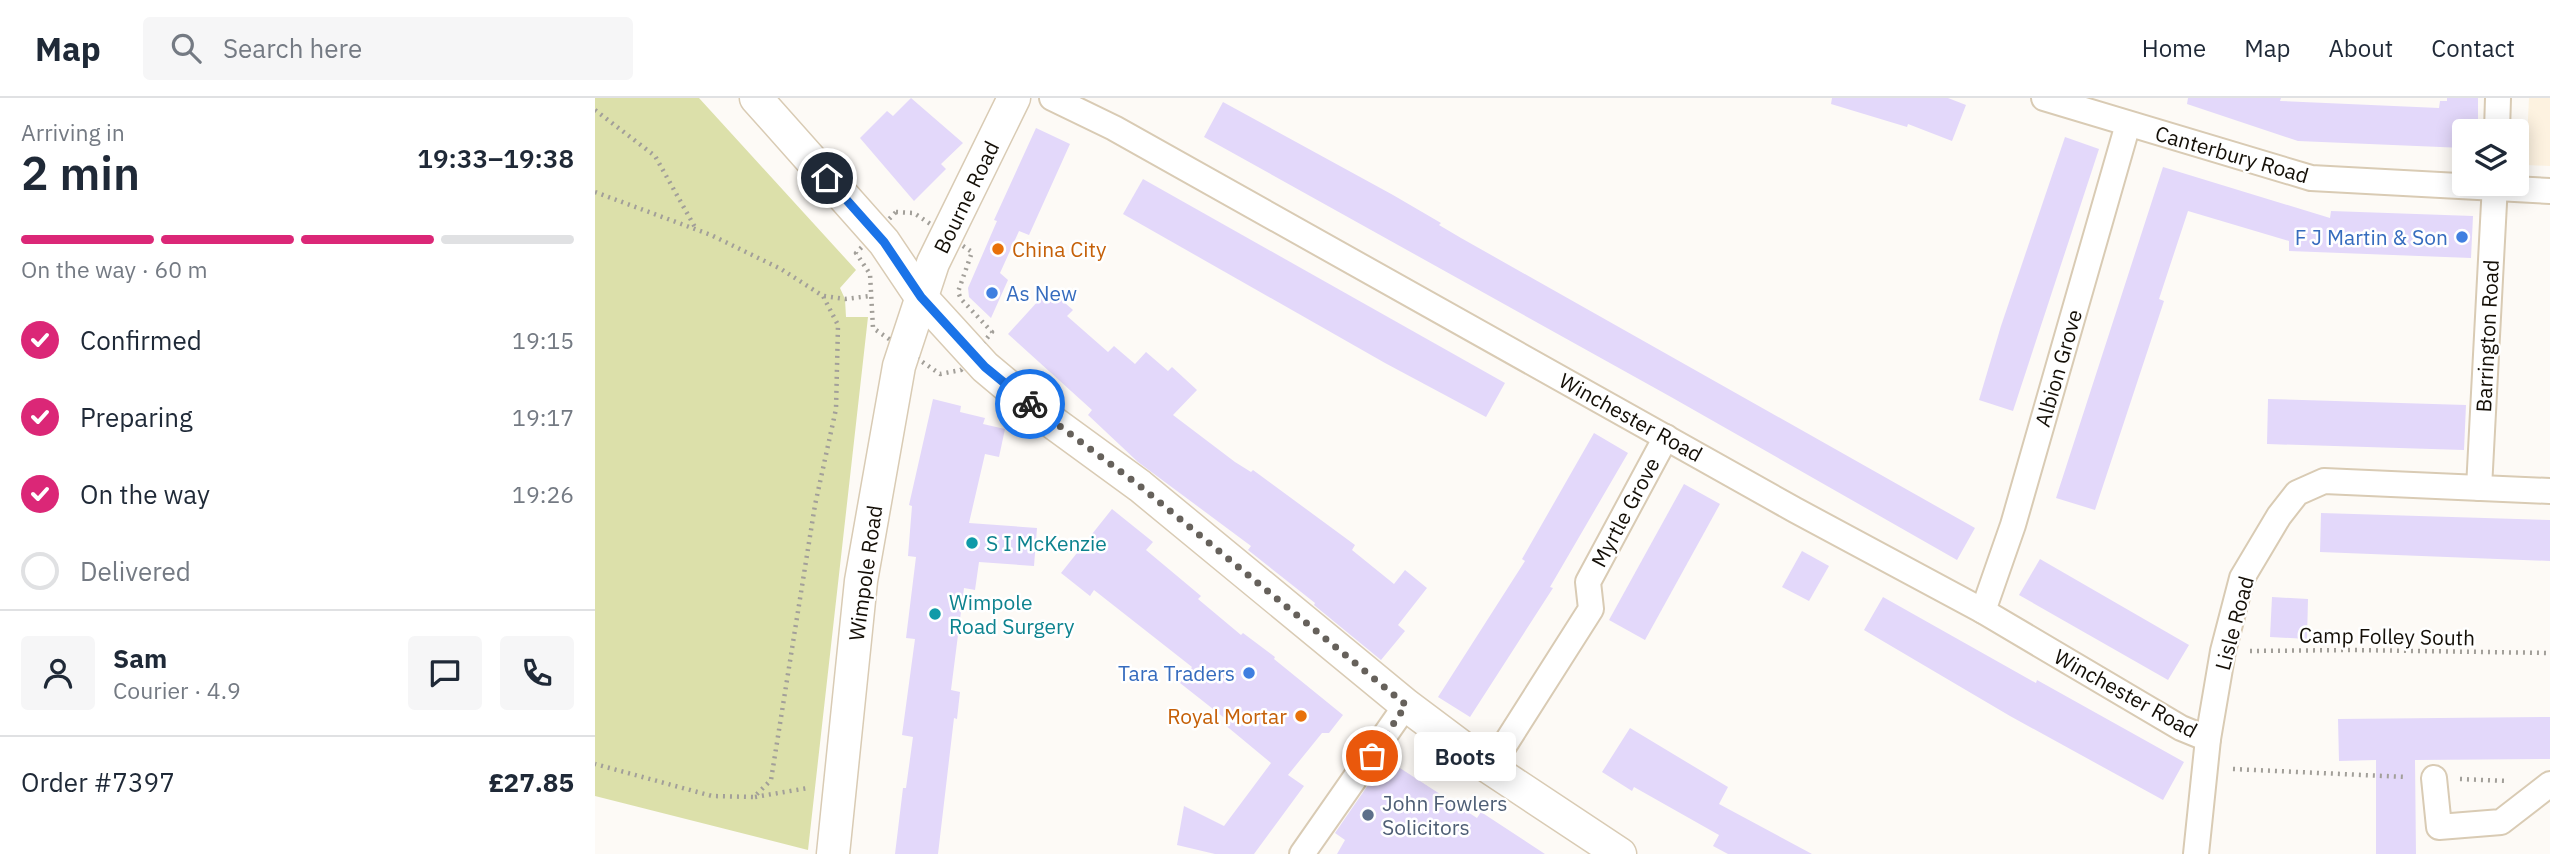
<!DOCTYPE html>
<html lang="en">
<head>
<meta charset="utf-8">
<style>
  body { margin:0; font-family:"IBM Plex Sans",sans-serif; background:#f6f6f7; color:#1f2937; height:100vh; display:flex; flex-direction:column; font-size:26px; white-space:nowrap }
  * { box-sizing:border-box; margin:0 }
  p { font-size:23px; color:#747a83 }
  .icon { flex:none; width:38px; height:38px; fill:none; stroke:currentColor; stroke-width:2; stroke-linecap:round; stroke-linejoin:round }
  .map { position:relative; flex:1; overflow:hidden }
  .panel { display:flex; flex-direction:column; background:#fff; width:595px }
  .panel>* { flex:none }
  .fabs { position:absolute; left:1857px; top:21px; display:grid; gap:14px }
  .fabs a { display:grid; place-items:center; width:77px; height:77px; border-radius:7px; background:#fff; box-shadow:0 4px 18px #0003; font-size:35px }
  .pin { position:absolute; display:grid; place-items:center; width:60px; height:60px; color:#fff; margin:-30px; border:4px solid #fff; border-radius:50%; box-shadow:0 2px 7px #0007 }
  .courier { position:absolute; display:grid; place-items:center; width:70px; height:70px; margin:-35px; border:5px solid #1a73e8; border-radius:50%; background:#fff; color:#222; box-shadow:0 2px 9px #0007 }
  .bubble { position:absolute; height:49px; border-radius:7px; background:#fff; box-shadow:0 4px 18px #0003; font-size:23px; font-weight:600; line-height:49px; text-align:center }
  .headline em { font-style:normal; font-weight:600 }
  .headline div { display:flex; flex-direction:column-reverse }
  .headline { display:flex; align-items:center; justify-content:space-between; height:119px; padding:0 21px }
  h1 { font-size:46px; font-weight:600; line-height:52px }
  .bar { display:grid; grid-template-columns:repeat(4,1fr); gap:10px 7px; align-content:center; height:84px; padding:0 21px }
  .bar i { height:9px; border-radius:5px; background:#e0e1e3 }
  .bar .active { background:#db2777 }
  .bar p { grid-column:span 4 }
  .line { display:flex; align-items:center; gap:18px; padding:0 21px; border-top:2px solid #e0e1e3 }
  .line div { flex:1 }
  .round { display:grid; place-items:center; flex:none; width:74px; height:74px; border-radius:7px; background:#f6f6f7 }
  ol { padding:0 21px; list-style:none }
  li { display:flex; align-items:center; gap:21px; height:77px }
  li p { margin-inline-start:auto }
  li .icon { padding:7px; border-radius:50%; background:#db2777; color:#fff; stroke-width:4 }
  li:last-child { color:#747a83 }
  li i { width:38px; height:38px; border:4px solid #e0e1e3; border-radius:50% }
  header { display:flex; align-items:center; gap:42px; box-sizing:border-box; height:98px; padding:0 35px; background:#fff; border-bottom:2px solid #e0e1e3 }
  header strong { font-size:33px }
  nav { display:flex; gap:38px; margin-inline-start:auto; font-size:24px }
  .search { width:490px; height:63px; background:#f6f6f7; display:flex; align-items:center; gap:18px; box-sizing:border-box; padding:0 24px; border-radius:7px; color:#747a83; font-size:26px }
  main { display:flex; flex:1; min-height:0 }
  .map>svg:first-child { display:block }
  .built { fill:#fdf2e0 }
  .green { fill:#dce0aa }
  .building { fill:#e3d8fa }
  .lines { fill:none; stroke-linecap:round; stroke-linejoin:round }
  .minor-casing { stroke:#d9cbb4; stroke-width:28 }
  .tertiary-casing { stroke:#d9cbb4; stroke-width:35 }
  .path { stroke:#a29f99; stroke-width:4.5; stroke-dasharray:2 5; stroke-linecap:butt }
  .minor { stroke:#fff; stroke-width:24 }
  .tertiary { stroke:#fff; stroke-width:32 }
  .done { stroke:#66615b; stroke-width:7; stroke-dasharray:0 12.6 }
  .route { stroke:#1a73e8; stroke-width:9 }
  .shop-dot { fill:#3f7fe0; stroke:#fff; stroke-width:2.5 }
  .food-dot { fill:#e8710a; stroke:#fff; stroke-width:2.5 }
  .culture-dot { fill:#0f9aa8; stroke:#fff; stroke-width:2.5 }
  .service-dot { fill:#5c6f8a; stroke:#fff; stroke-width:2.5 }
  .labels { text-anchor:middle; dominant-baseline:central; stroke-width:5; stroke-linejoin:round; paint-order:stroke }
  .street-label { font-size:21px; fill:#140f07; stroke:#fff }
  .shop-label { font-size:21px; fill:#366cbe; stroke:#fff; text-anchor:end }
  .food-label { font-size:21px; fill:#c56008; stroke:#fff; text-anchor:start }
  .culture-label { font-size:21px; fill:#0d838f; stroke:#fff; text-anchor:start }
  .service-label { font-size:21px; fill:#4e5e75; stroke:#fff; text-anchor:start }
</style>
</head>
<body>
<header>
<strong>Map</strong>
<div class="search"><svg class="icon" aria-label="search" viewBox="0 0 24 24"><circle cx="10" cy="10" r="6"/><path d="M15 15l6 6"/></svg>Search here</div>
<nav><a>Home</a><a>Map</a><a>About</a><a>Contact</a></nav>
</header>
<main>
<section class="panel">
<div class="headline"><div><h1>2 min</h1><p>Arriving in</p></div><em>19:33–19:38</em></div>
<div class="bar"><i class="active"></i><i class="active"></i><i class="active"></i><i></i><p>On the way · 60 m</p></div>
<ol>
<li><svg class="icon" aria-label="check" viewBox="0 0 24 24"><path d="M5 12l5 5 9-10"/></svg>Confirmed<p>19:15</p></li>
<li><svg class="icon" aria-label="check" viewBox="0 0 24 24"><path d="M5 12l5 5 9-10"/></svg>Preparing<p>19:17</p></li>
<li><svg class="icon" aria-label="check" viewBox="0 0 24 24"><path d="M5 12l5 5 9-10"/></svg>On the way<p>19:26</p></li>
<li><i></i>Delivered</li>
</ol>
<div class="line" style="height:126px"><a class="round"><svg class="icon" aria-label="person" viewBox="0 0 24 24"><circle cx="12" cy="8" r="4"/><path d="M4 21q1-7 8-7t8 7"/></svg></a><div><b>Sam</b><p>Courier · 4.9</p></div><a class="round"><svg class="icon" aria-label="chat" viewBox="0 0 24 24"><path d="M4 5h16v11H9l-5 4z"/></svg></a><a class="round"><svg class="icon" aria-label="phone" viewBox="0 0 24 24"><path d="M5 4h4l2 5-3 2q2 4 5 5l2-3 5 2v4C11 20 4 13 5 4z"/></svg></a></div>
<div class="line" style="height:91px"><div>Order #7397</div><b>£27.85</b></div>
</section>
<div class="map">
<svg width="1955" height="756" viewBox="0 0 1955 756">
  <rect width="100%" height="100%" fill="#fdfaf6"/>
  <path class="built" d="M1934 0H1955V68L1931 67Z"/>
  <path class="green" d="M0 0H104L261 172 245 190 250 201 251 219H273L213 752 0 698Z"/>
  <g class="building">
    <path d="M316 0 368 45 346 66 351 71 319 103 265 40 292 13 298 18Z"/>
    <path d="M1237 0H1353L1371 7 1357 43 1313 26 1312 29 1236 6Z"/>
    <path d="M1593 0H1686L1685 3 1844 10 1845 3H1852V0H1883V33H1869V50L1703 43 1592 6Z"/>
    <path d="M628 4 798 97 846 125 844 127 866 140 1380 430 1362 462 1076 299 609 39Z"/>
    <path d="M441 30 475 46 434 137 424 133 405 175 413 182 396 220 374 199 373 190 402 123 399 122Z"/>
    <path d="M1470 39 1504 51 1418 313 1384 302 1406 228Z"/>
    <path d="M1568 69 1735 120 1736 113 1878 118 1876 160 1694 153V143L1593 113 1564 201 1569 203 1500 412 1461 400Z"/>
    <path d="M548 81 910 285 891 319 790 265 528 116Z"/>
    <path d="M454 191 478 212 472 218 513 254 519 248 540 266 551 254 573 273 577 269 602 292 578 317 640 364 656 374 658 372 760 447 757 452 799 486 810 472 832 490 803 527 810 533 786 562 719 507 720 505 653 452 656 448 543 364 493 317 497 312 413 236Z"/>
    <path d="M338 301 366 308 365 314 390 320 388 326 410 331 404 359 390 356 374 425 442 430 439 468 384 464 380 492 369 490 356 592 365 594 362 621 359 620 343 756H300L308 690H311L318 639 307 637 320 541 311 540 321 459 313 458 317 408 314 407Z"/>
    <path d="M1673 301 1871 307 1869 352 1672 346Z"/>
    <path d="M999 335 1033 355 955 489 958 490 875 619 843 599 930 463 927 461Z"/>
    <path d="M1089 386 1125 406 1050 542 1014 522Z"/>
    <path d="M517 411 558 444 551 452 606 498 603 501 646 537 648 535 680 559 679 561 748 617 734 635H727L693 677 709 688 659 756H620L582 747 589 708 629 728 676 665 629 626 632 622 585 585 597 569 499 492 495 498 466 475Z"/>
    <path d="M1726 415 1955 422V463L1725 454Z"/>
    <path d="M1207 453 1234 468 1214 503 1187 489Z"/>
    <path d="M1445 461 1594 547 1573 582 1424 497Z"/>
    <path d="M1288 499 1441 585 1442 582 1589 664 1568 702 1415 618 1269 532Z"/>
    <path d="M1677 499 1713 501 1712 541 1675 539Z"/>
    <path d="M1955 619V661L1820 662 1821 756H1781V662L1744 663 1743 621Z"/>
    <path d="M1035 630 1133 689 1124 706 1217 756H1133L1118 748 1124 737 1039 689 1037 693 1007 674Z"/>
    <path d="M791 661 882 720 886 714 950 756H742L750 742 740 735Z"/>
  </g>
  <g class="lines">
    <g class="minor-casing">
      <g id="minor">
        <path d="M457 0 519 30 1200 412 1388 513 1586 630 1613 641"/>
        <path d="M1449 0 1716 80 1955 93"/>
        <path d="M1902 33 1903 0"/>
        <path d="M1884 390 1900 86"/>
        <path d="M1388 513 1418 427 1533 26"/>
        <path d="M895 670 996 511 993 484 1071 339"/>
        <path d="M1839 680 1844 729 1906 724 1955 686"/>
        <path d="M707 756 811 607"/>
        <path d="M1601 756 1613 641 1628 553 1647 480 1684 418 1702 395 1729 383 1955 393"/>
      </g>
    </g>
    <g class="tertiary-casing">
      <g id="tertiary">
        <path d="M161 0 289 144 326 199 390 269 445 315 545 388 811 607 895 670 1025 756"/>
        <path d="M238 756 266 483 304 268 338 165 419 0"/>
      </g>
    </g>
    <g class="path">
      <path d="M0 12 60 58 101 131"/>
      <path d="M0 94 116 137 186 171 228 198 243 227 241 311 220 407 176 682 159 699 117 698 0 666"/>
      <path d="M301 114 319 115 377 154 363 194 366 201 397 234 366 272 345 276 278 230 275 176 261 155Z"/>
      <path d="M229 198 250 201 275 198"/>
      <path d="M1655 553 1758 552 1955 555"/>
      <path d="M1638 671 1811 679"/>
      <path d="M1865 681 1912 683"/>
      <path d="M160 699 213 690"/>
    </g>
    <use href="#minor" class="minor"/>
    <use href="#tertiary" class="tertiary"/>
  </g>
  <g class="lines">
    <path class="done" d="M435 306 545 388 811 607 777 658"/>
    <path class="route" d="M232 80 289 144 326 199 390 269 435 306"/>
  </g>
  <g class="shop-dot">
    <circle cx="1867" cy="139" r="7"/>
    <circle cx="397" cy="195" r="7"/>
    <circle cx="654" cy="575" r="7"/>
  </g>
  <g class="food-dot">
    <circle cx="403" cy="151" r="7"/>
    <circle cx="706" cy="618" r="7"/>
  </g>
  <g class="culture-dot">
    <circle cx="377" cy="445" r="7"/>
    <circle cx="340" cy="516" r="7"/>
  </g>
  <circle class="service-dot" cx="773" cy="717" r="7"/>
  <g class="labels">
    <g class="street-label">
      <text transform="translate(1637 56) rotate(16)">Canterbury Road</text>
      <text transform="translate(371 99) rotate(-64)">Bourne Road</text>
      <text transform="translate(1892 238) rotate(-87)">Barrington Road</text>
      <text transform="translate(1463 270) rotate(-74)">Albion Grove</text>
      <text transform="translate(1036 319) rotate(29)">Winchester Road</text>
      <text transform="translate(1030 414) rotate(-62)">Myrtle Grove</text>
      <text transform="translate(270 475) rotate(-82)">Wimpole Road</text>
      <text transform="translate(1639 525) rotate(-75)">Lisle Road</text>
      <text transform="translate(1792 538) rotate(1)">Camp Folley South</text>
      <text transform="translate(1531 595) rotate(29)">Winchester Road</text>
    </g>
    <g class="shop-label">
      <text x="1853" y="139">F J Martin &amp; Son</text>
      <text x="411" y="195" text-anchor="start">As New</text>
      <text x="640" y="575">Tara Traders</text>
    </g>
    <g class="food-label">
      <text x="417" y="151">China City</text>
      <text x="692" y="618" text-anchor="end">Royal Mortar</text>
    </g>
    <g class="culture-label">
      <text x="391" y="445">S I McKenzie</text>
      <text x="354" y="504">Wimpole<tspan x="354" dy="24">Road Surgery</tspan></text>
    </g>
    <g class="service-label">
      <text x="787" y="705">John Fowlers<tspan x="787" dy="24">Solicitors</tspan></text>
    </g>
  </g>
</svg>
<div class="fabs">
<a><svg class="icon" aria-label="layers" viewBox="0 0 24 24"><path d="M12 4l9 5-9 5-9-5zM3 14l9 5 9-5"/></svg></a>
</div>
<div class="pin" style="left:777px;top:658px;background:#ea580c"><svg class="icon" aria-label="bag" viewBox="0 0 24 24"><path d="M5 8h14l-1 12H6zM9 8a3 3 0 0 1 6 0"/></svg></div>
<div class="pin" style="left:232px;top:80px;background:#1f2937"><svg class="icon" aria-label="home" viewBox="0 0 24 24"><path d="M3 11l9-7 9 7M6 9v11h12V9"/></svg></div>
<div class="courier" style="left:435px;top:306px"><svg class="icon" aria-label="bike" viewBox="0 0 24 24"><circle cx="6" cy="16" r="4"/><circle cx="18" cy="16" r="4"/><path d="M6 16l4-8h5l3 8M10 8l3 8H6M13 5h3"/></svg></div>
<div class="bubble" style="left:819px;top:634px;width:102px">Boots</div>
</div>
</main>
</body>
</html>
